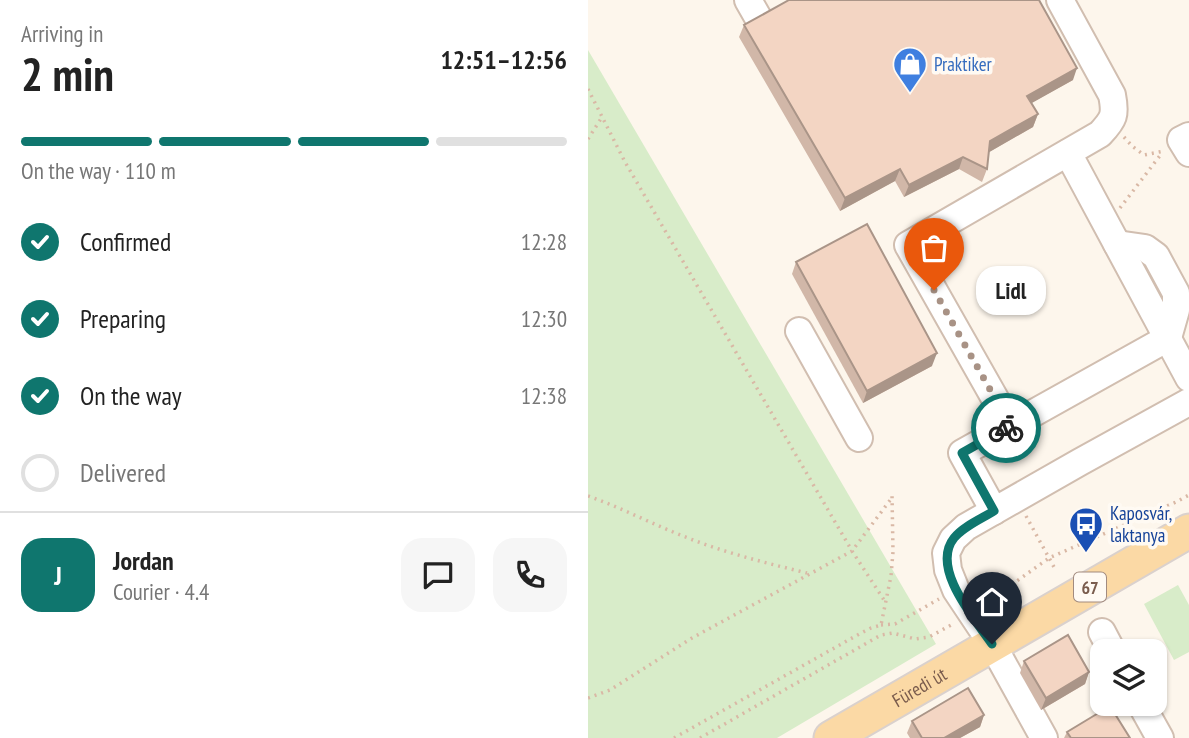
<!DOCTYPE html>
<html lang="en">
<head>
<meta charset="utf-8">
<style>
  body { margin:0; font-family:"PT Sans Narrow",sans-serif; background:#f6f6f6; color:#222; height:100vh; display:flex; flex-direction:column; font-size:26px; white-space:nowrap }
  * { box-sizing:border-box; margin:0 }
  p { font-size:23px; color:#767676 }
  .icon { flex:none; width:38px; height:38px; fill:none; stroke:currentColor; stroke-width:2; stroke-linecap:round; stroke-linejoin:round }
  .map { position:relative; flex:1; overflow:hidden }
  .details { display:flex; flex-direction:column; background:#fff; width:588px }
  .details>* { flex:none }
  .controls { position:absolute; left:502px; top:639px; display:grid; gap:14px }
  .controls a { display:grid; place-items:center; width:77px; height:77px; border-radius:14px; background:#fff; box-shadow:0 2px 5px #0004; font-size:35px }
  .pin { position:absolute; display:grid; place-items:center; width:60px; height:60px; color:#fff; margin:-72px -30px; border-radius:50% 50% 50% 0; rotate:-45deg; box-shadow:0 0 7px #0007 }
  .pin .icon { rotate:45deg }
  .courier { position:absolute; display:grid; place-items:center; width:70px; height:70px; margin:-35px; border:5px solid #0f766e; border-radius:50%; background:#fff; color:#222; box-shadow:0 2px 9px #0007 }
  .bubble { position:absolute; height:49px; border-radius:21px; background:#fff; box-shadow:0 2px 5px #0004; font-size:23px; font-weight:700; line-height:49px; text-align:center }
  .head em { font-style:normal; font-weight:700 }
  .head div { display:flex; flex-direction:column-reverse }
  .head { display:flex; align-items:center; justify-content:space-between; height:119px; padding:0 21px }
  h1 { font-size:46px; font-weight:700; line-height:52px }
  .bar { display:grid; grid-template-columns:repeat(4,1fr); gap:10px 7px; align-content:center; height:84px; padding:0 21px }
  .bar i { height:9px; border-radius:5px; background:#e0e0e0 }
  .bar .current { background:#0f766e }
  .bar p { grid-column:span 4 }
  .line { display:flex; align-items:center; gap:18px; padding:0 21px; border-top:2px solid #e0e0e0 }
  .line div { flex:1 }
  .round { display:grid; place-items:center; flex:none; width:74px; height:74px; border-radius:21px; background:#f6f6f6 }
  ol { padding:0 21px; list-style:none }
  li { display:flex; align-items:center; gap:21px; height:77px }
  li p { margin-inline-start:auto }
  li .icon { padding:7px; border-radius:50%; background:#0f766e; color:#fff; stroke-width:4 }
  li:last-child { color:#767676 }
  li i { width:38px; height:38px; border:4px solid #e0e0e0; border-radius:50% }
  main { display:flex; flex:1; min-height:0 }
  .map>svg:first-child { display:block }
  .green { fill:#d8ecc9 }
  .lines { fill:none; stroke-linecap:round; stroke-linejoin:round }
  .minor-casing { stroke:#d1beb0; stroke-width:30 }
  .major-casing { stroke:#dad1cd; stroke-width:37 }
  .path { stroke:#d9b8a5; stroke-width:3.5; stroke-dasharray:2 5; stroke-linecap:butt }
  .minor { stroke:#fff; stroke-width:26 }
  .major { stroke:#fbd9a5; stroke-width:33 }
  .wall { fill:#d1b7a8 }
  .shaded-wall { fill:#aa9588 }
  .building { fill:#f3d5c3; stroke:#aa9588; stroke-width:2 }
  .done { stroke:#a89285; stroke-width:7; stroke-dasharray:0 12.6 }
  .route { stroke:#0f766e; stroke-width:9 }
  .labels { text-anchor:middle; dominant-baseline:central; stroke-width:7; stroke-linejoin:round; paint-order:stroke }
  .shield { fill:#fffaf3; stroke:#a28b7f; stroke-width:2 }
  .shield-label { font-size:18px; font-weight:bold; fill:#7a5c4d }
  .shop-label { font-size:19px; fill:#366cbe; stroke:#fffaf3; text-anchor:start }
  .transit-label { font-size:19px; fill:#164399; stroke:#fffaf3; text-anchor:start }
  .street-label { font-size:19px; fill:#7a5c4d; stroke:#fffaf3 }
</style>
</head>
<body>
<main>
<section class="details">
<div class="head"><div><h1>2 min</h1><p>Arriving in</p></div><em>12:51–12:56</em></div>
<div class="bar"><i class="current"></i><i class="current"></i><i class="current"></i><i></i><p>On the way · 110 m</p></div>
<ol>
<li><svg class="icon" aria-label="check" viewBox="0 0 24 24"><path d="M5 12l5 5 9-10"/></svg>Confirmed<p>12:28</p></li>
<li><svg class="icon" aria-label="check" viewBox="0 0 24 24"><path d="M5 12l5 5 9-10"/></svg>Preparing<p>12:30</p></li>
<li><svg class="icon" aria-label="check" viewBox="0 0 24 24"><path d="M5 12l5 5 9-10"/></svg>On the way<p>12:38</p></li>
<li><i></i>Delivered</li>
</ol>
<div class="line" style="height:126px"><b class="round" style="background:#0f766e;color:#fff">J</b><div><b>Jordan</b><p>Courier · 4.4</p></div><a class="round"><svg class="icon" aria-label="chat" viewBox="0 0 24 24"><path d="M4 5h16v11H9l-5 4z"/></svg></a><a class="round"><svg class="icon" aria-label="phone" viewBox="0 0 24 24"><path d="M5 4h4l2 5-3 2q2 4 5 5l2-3 5 2v4C11 20 4 13 5 4z"/></svg></a></div>
</section>
<div class="map">
<svg width="601" height="738" viewBox="0 0 601 738">
  <rect width="100%" height="100%" fill="#fdf6ec"/>
  <g class="green">
    <path d="M0 50 348 644 189 738H0Z"/>
    <path d="M590 585 601 605V652L586 660 556 604Z"/>
  </g>
  <g class="lines">
    <g class="minor-casing">
      <g id="minor">
        <path d="M160 0 172 21"/>
        <path d="M601 136 593 140 601 153"/>
        <path d="M480 153 601 378"/>
        <path d="M211 331 271 438"/>
        <path d="M422 425 320 245 512 134C526 119 528 115 524 95L472 0"/>
        <path d="M406 511 374 453 580 338 588 310V293L568 256 557 248 529 244"/>
        <path d="M514 632 524 651"/>
        <path d="M553 704 572 738"/>
        <path d="M456 738 404 644 368 590 360 570 358 553 365 539 378 527 492 462 601 402"/>
      </g>
    </g>
    <g class="major-casing">
      <g id="major">
        <path id="s1" d="M243 738 601 531"/>
      </g>
    </g>
    <g class="path">
      <path d="M0 89 37 162 264 551 298 603"/>
      <path d="M536 137 544 146 556 155 576 151"/>
      <path d="M0 139 14 117"/>
      <path d="M532 208 574 153"/>
      <path d="M0 496C34 508 66 525 100 538 138 553 178 563 219 573"/>
      <path d="M438 516 466 567"/>
      <path d="M401 601 461 558 588 502 601 495"/>
      <path d="M293 625 307 624 351 599"/>
      <path d="M0 698 22 690 104 638 264 551 303 499"/>
      <path d="M86 738 273 633 283 628 293 625 303 576 305 552 304 494"/>
      <path d="M112 738 293 635 305 633 327 639 341 637 365 624"/>
    </g>
    <use href="#minor" class="minor"/>
    <use href="#major" class="major"/>
  </g>
  <g class="wall">
    <path d="M156 25 485 80 443 103 450 114 445 127 401 152 399 169 394 182 371 169 316 197 307 181 252 211 151 37Z"/>
    <path d="M208 262 344 366 275 403 204 274Z"/>
    <path d="M436 661 501 672 497 684 453 710 432 673Z"/>
    <path d="M396 715 392 727 372 738H322L319 733 324 721Z"/>
    <path d="M479 732 542 738H476Z"/>
  </g>
  <g class="shaded-wall">
    <path d="M489 68 485 80 435 108 439 96Z"/>
    <path d="M450 114 445 127 398 154 402 141Z"/>
    <path d="M375 157 371 169 316 197 321 185Z"/>
    <path d="M312 169 307 181 252 211 257 198Z"/>
    <path d="M349 353 344 366 275 403 279 391Z"/>
    <path d="M501 672 497 684 453 710 458 698Z"/>
    <path d="M396 715 392 727 372 738H356Z"/>
  </g>
  <g class="building">
    <path d="M201 0H451L489 68 439 96 450 114 402 141 399 169 375 157 321 185 312 169 257 198 156 25Z"/>
    <path d="M279 224 349 353 279 391 208 262Z"/>
    <path d="M480 635 501 672 458 698 436 661Z"/>
    <path d="M380 688 396 715 356 738H334L324 721Z"/>
    <path d="M522 706 542 738H483L479 732Z"/>
  </g>
  <g class="lines">
    <path class="done" d="M346 290 422 425 418 428"/>
    <path class="route" d="M404 644C387 619 342 568 366 538 376 526 393 519 406 511L374 453 418 428"/>
  </g>
  <defs>
    <g id="shop-pin" transform="scale(1.75)"><path d="M0 17L-7.5 6A9.5 9.5 0 1 1 7.5 6Z" fill="#3f7fe0" stroke="#fffaf3"/><path d="M-5-2.5h2.3a2.7 3.5 0 0 1 5.4 0H5L5.5 6h-11ZM-1.5-2.5h3a1.5 2.3 0 0 0-3 0Z" fill="#fff"/></g>
    <g id="bus-pin" transform="scale(1.75)"><path d="M0 17L-7.5 6A9.5 9.5 0 1 1 7.5 6Z" fill="#1a4fb4" stroke="#fffaf3"/><path d="M-5-6H5V4H4V6H2V4H-2V6H-4V4H-5ZM-3.5-4V0h7V-4ZM-3.5 1.2v1.5H-2V1.2ZM2 1.2v1.5H3.5V1.2Z" fill="#fff"/></g>
  </defs>
  <g fill-rule="evenodd">
    <use href="#shop-pin" x="322" y="64"/>
    <use href="#bus-pin" x="498" y="524"/>
  </g>
  <g class="labels">
    <rect class="shield" x="486" y="572.5" width="32" height="29" rx="5"/>
    <g class="shield-label">
      <text x="502" y="587">67</text>
    </g>
    <g class="shop-label">
      <text x="346" y="64">Praktiker</text>
    </g>
    <g class="transit-label">
      <text x="522" y="513">Kaposvár,<tspan x="522" dy="22">laktanya</tspan></text>
    </g>
    <g class="street-label">
      <text stroke="none"><textPath href="#s1" startOffset="102">Füredi út</textPath></text>
    </g>
  </g>
</svg>
<div class="controls">
<a><svg class="icon" aria-label="layers" viewBox="0 0 24 24"><path d="M12 4l9 5-9 5-9-5zM3 14l9 5 9-5"/></svg></a>
</div>
<div class="pin" style="left:346px;top:290px;background:#ea580c"><svg class="icon" aria-label="bag" viewBox="0 0 24 24"><path d="M5 8h14l-1 12H6zM9 8a3 3 0 0 1 6 0"/></svg></div>
<div class="pin" style="left:404px;top:644px;background:#1f2937"><svg class="icon" aria-label="home" viewBox="0 0 24 24"><path d="M3 11l9-7 9 7M6 9v11h12V9"/></svg></div>
<div class="courier" style="left:418px;top:428px"><svg class="icon" aria-label="bike" viewBox="0 0 24 24"><circle cx="6" cy="16" r="4"/><circle cx="18" cy="16" r="4"/><path d="M6 16l4-8h5l3 8M10 8l3 8H6M13 5h3"/></svg></div>
<div class="bubble" style="left:388px;top:266px;width:70px">Lidl</div>
</div>
</main>
</body>
</html>
